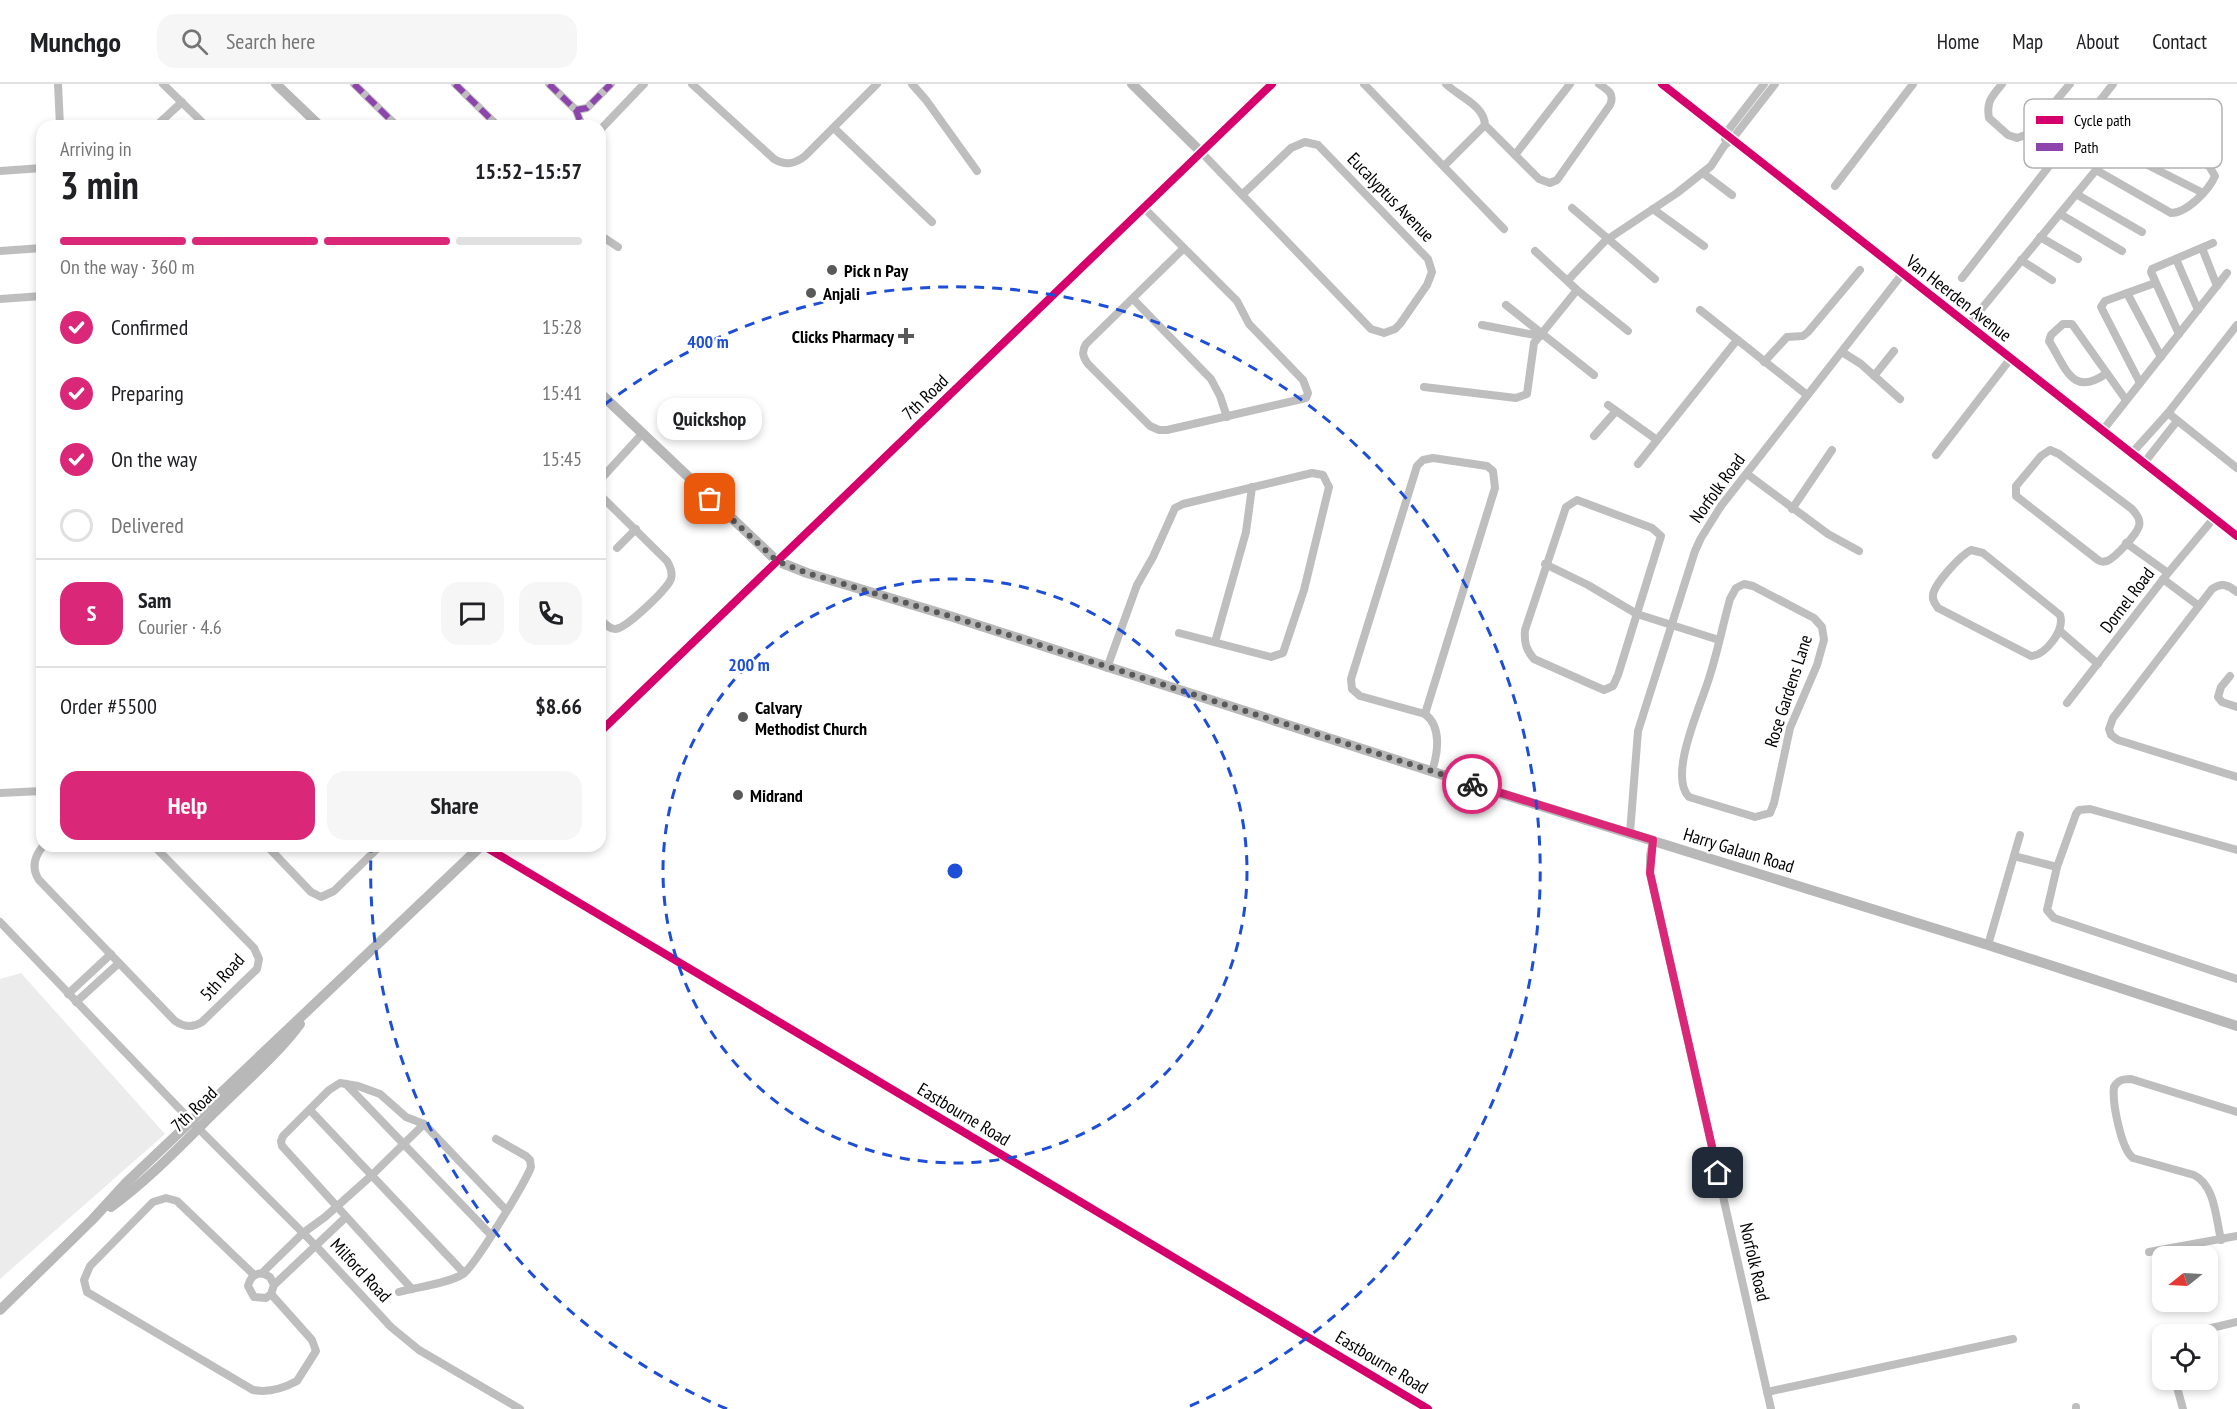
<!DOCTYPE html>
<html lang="en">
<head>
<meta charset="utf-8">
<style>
  body { margin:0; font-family:"PT Sans Narrow",sans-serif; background:#f6f6f6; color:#202124; height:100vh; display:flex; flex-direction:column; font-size:22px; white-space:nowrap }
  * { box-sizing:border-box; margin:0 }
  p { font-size:20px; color:#757577 }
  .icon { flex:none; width:33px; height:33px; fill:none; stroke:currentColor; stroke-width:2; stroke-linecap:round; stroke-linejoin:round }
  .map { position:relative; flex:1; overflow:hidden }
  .sheet { position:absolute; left:36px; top:36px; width:570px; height:732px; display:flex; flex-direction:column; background:#fff; border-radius:18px; box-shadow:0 3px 9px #0003 }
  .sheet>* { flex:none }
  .needle { width:39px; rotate:252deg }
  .controls { position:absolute; left:2152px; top:1162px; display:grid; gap:12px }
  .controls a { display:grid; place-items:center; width:66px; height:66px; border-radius:12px; background:#fff; box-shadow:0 3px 9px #0003; font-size:30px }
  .pin { position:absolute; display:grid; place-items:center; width:51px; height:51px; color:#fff; margin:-26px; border-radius:12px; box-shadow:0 3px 9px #0006 }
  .courier { position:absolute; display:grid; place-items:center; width:60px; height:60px; margin:-30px; border:4px solid #db2777; border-radius:50%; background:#fff; color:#222; box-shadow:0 2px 8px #0007 }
  .bubble { position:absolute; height:42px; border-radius:18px; background:#fff; box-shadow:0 3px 9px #0003; font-size:20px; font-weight:800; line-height:42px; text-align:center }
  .overview em { font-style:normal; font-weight:800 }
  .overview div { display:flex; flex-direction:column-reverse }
  .overview { display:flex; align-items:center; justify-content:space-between; height:102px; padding:0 24px }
  h1 { font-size:39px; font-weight:800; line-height:45px }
  .bar { display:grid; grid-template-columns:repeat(4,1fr); gap:9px 6px; align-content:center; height:72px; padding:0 24px }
  .bar i { height:8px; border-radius:4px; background:#e0e0e0 }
  .bar .selected { background:#db2777 }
  .bar p { grid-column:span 4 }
  .line { display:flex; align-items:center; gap:15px; padding:0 24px; border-top:2px solid #e0e0e0 }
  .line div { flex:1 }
  .round { display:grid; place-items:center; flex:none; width:63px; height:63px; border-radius:18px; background:#f6f6f6 }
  ol { padding:0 24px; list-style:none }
  li { display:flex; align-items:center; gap:18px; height:66px }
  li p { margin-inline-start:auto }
  li .icon { padding:6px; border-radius:50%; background:#db2777; color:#fff; stroke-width:4 }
  li:last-child { color:#757577 }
  li i { width:33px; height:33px; border:3px solid #e0e0e0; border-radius:50% }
  .cta { display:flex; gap:12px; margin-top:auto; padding:12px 24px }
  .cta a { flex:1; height:69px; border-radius:18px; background:#db2777; color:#fff; font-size:24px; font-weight:800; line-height:69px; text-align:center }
  .cta a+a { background:#f6f6f6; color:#202124 }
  header { display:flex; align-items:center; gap:36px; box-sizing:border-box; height:84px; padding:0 30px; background:#fff; border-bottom:2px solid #e0e0e0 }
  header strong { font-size:28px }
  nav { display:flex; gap:33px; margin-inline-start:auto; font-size:21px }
  .search { width:420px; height:54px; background:#f6f6f6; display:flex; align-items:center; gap:15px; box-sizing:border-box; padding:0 21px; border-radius:18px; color:#757577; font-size:22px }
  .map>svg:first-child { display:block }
  .green { fill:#ececec }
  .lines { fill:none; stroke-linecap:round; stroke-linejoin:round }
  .street { stroke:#bebebe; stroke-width:8 }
  .secondary { stroke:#b8b8b8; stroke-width:10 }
  .quiet { stroke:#8e44ad; stroke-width:6; stroke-dasharray:12 6; stroke-linecap:butt }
  .cycleway-casing { stroke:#fff; stroke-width:11 }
  .cycleway { stroke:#d6006c; stroke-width:8 }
  .done { stroke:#595959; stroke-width:6; stroke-dasharray:0 10.8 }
  .route { stroke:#db2777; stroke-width:8 }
  .ring { fill:none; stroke:#1d4ed8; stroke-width:3; stroke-dasharray:10 8 }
  .poi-dot { fill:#595959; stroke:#fff; stroke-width:2 }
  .labels { text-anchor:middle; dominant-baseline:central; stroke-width:4.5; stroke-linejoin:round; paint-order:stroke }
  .street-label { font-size:18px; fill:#000; stroke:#fff }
  .poi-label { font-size:18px; font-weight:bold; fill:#000; stroke:#fff; text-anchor:start }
  .key { fill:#fff; stroke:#b2b2b2; stroke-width:1.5 }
  .key-label { font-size:16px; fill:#000 }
  .centre { fill:#1d4ed8; stroke:#fff; stroke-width:3 }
  .ring-label { font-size:18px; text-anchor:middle; font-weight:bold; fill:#1d4ed8; stroke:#fff; stroke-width:4.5; stroke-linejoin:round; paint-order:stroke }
</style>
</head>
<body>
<header>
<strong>Munchgo</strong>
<div class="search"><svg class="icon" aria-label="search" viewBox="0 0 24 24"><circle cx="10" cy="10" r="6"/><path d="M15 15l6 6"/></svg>Search here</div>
<nav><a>Home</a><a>Map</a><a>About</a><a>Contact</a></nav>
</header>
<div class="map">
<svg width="2237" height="1325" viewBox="0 0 2237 1325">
  <rect width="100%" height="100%" fill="#fff"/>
  <path class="green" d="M21 889 165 1050 0 1195V895Z"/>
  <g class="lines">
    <g class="street">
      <path d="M58 0 60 42"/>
      <path d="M163 0 206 42"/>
      <path d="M354 0 397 42"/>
      <path d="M455 0 498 42"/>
      <path d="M549 0 576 26 582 42"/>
      <path d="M692 0 774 75C786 82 795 80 805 72L877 0"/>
      <path d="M912 0 926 16 977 87"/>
      <path d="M1364 0 1504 145"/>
      <path d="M1446 0C1459 13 1484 21 1485 41L1539 95 1550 99 1557 96 1610 21C1615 10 1608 6 1599 0"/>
      <path d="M2002 0C1992 13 1986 17 1989 34L2008 51 2017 54 2028 50 2070 0"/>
      <path d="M576 26 587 24 611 0"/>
      <path d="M156 42 182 18"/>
      <path d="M834 44 932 138"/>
      <path d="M600 46 644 0"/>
      <path d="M1725 55 1726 49 1764 0"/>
      <path d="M2114 64 2203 109"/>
      <path d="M1201 68 1371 245 1384 249 1395 245 1400 240 1427 201 1432 188 1428 175 1318 61 1305 58 1291 64 1243 110"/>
      <path d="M1515 71 1570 0"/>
      <path d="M1444 82 1485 41"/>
      <path d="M0 87 42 84"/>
      <path d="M1703 89 1732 111"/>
      <path d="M1835 102 1913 0"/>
      <path d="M2076 110 2142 148"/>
      <path d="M1143 123 1184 164"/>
      <path d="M1572 124 1655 195"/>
      <path d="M1653 125 1704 162"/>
      <path d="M2060 130 2122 167"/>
      <path d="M600 151 618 163"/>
      <path d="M2040 153 2078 175"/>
      <path d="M1184 164 1237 217 1249 240 1303 296 1308 309 1306 314 1167 346H1159L1150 342 1088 280C1083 273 1081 268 1086 260Z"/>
      <path d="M2202 164 2217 202"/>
      <path d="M0 167 42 164"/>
      <path d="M1535 167 1577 206 1628 247"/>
      <path d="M2176 175 2198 226"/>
      <path d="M2021 176 2052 196"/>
      <path d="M1962 194 2113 0"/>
      <path d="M1568 196 1605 157 1677 109 1711 82 1724 62 1733 54 1775 0"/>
      <path d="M2127 209 2161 273"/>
      <path d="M0 215 42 212"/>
      <path d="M1133 215 1211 295 1220 312 1227 333"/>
      <path d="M1506 221 1594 291"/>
      <path d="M1700 226 1807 311"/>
      <path d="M1969 240 2129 46 2142 47 2209 82 2215 92C2209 106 2187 129 2171 129L2096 86"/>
      <path d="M1482 241 1540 252"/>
      <path d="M2179 250 2151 188 2152 185 2213 159"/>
      <path d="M1842 268 1861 280 1900 315"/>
      <path d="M1764 278 1787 253 1803 252 1808 248 1860 186"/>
      <path d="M2107 289C2072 314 2066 284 2049 257L2051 251 2063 240H2072L2126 316"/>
      <path d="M1874 292 1894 267"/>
      <path d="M2140 299 2101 223 2105 217 2155 199"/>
      <path d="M1424 303 1516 314 1527 310 1534 259 1577 206"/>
      <path d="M1608 321 1657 356"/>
      <path d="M2168 329 2237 384"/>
      <path d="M2103 346 2227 189"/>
      <path d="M1594 352 1616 327"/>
      <path d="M2050 366 2059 370 2132 425C2136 430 2141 435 2139 442 2137 450 2115 474 2107 477 2102 478 2102 478 2098 476L2016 412V402L2041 372Z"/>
      <path d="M2132 369 2168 329 2237 241"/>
      <path d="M1936 371 2011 274"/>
      <path d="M1433 374 1487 382 1493 387 1495 404 1425 630 1360 612 1352 605 1351 595 1417 382 1423 376Z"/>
      <path d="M2144 379 2177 337"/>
      <path d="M1638 380 1737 256"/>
      <path d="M1747 390 1828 450 1859 467"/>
      <path d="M600 396 642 350"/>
      <path d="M600 411 667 477C670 482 673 488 671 495 667 505 626 545 615 545 609 545 605 540 600 535"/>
      <path d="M1577 416 1652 444 1661 452 1618 591 1613 602 1604 606 1534 575C1526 566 1524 558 1525 546L1566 423Z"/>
      <path d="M1792 425 1832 366"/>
      <path d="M2126 459 2168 489"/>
      <path d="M617 464 636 445"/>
      <path d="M1971 466 1983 469 2060 531C2065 546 2046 571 2031 572L1938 524C1935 520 1932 516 1933 511 1934 500 1961 471 1971 466Z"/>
      <path d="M1545 480 1588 501 1637 530 1719 556"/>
      <path d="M2163 495 2199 522"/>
      <path d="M1744 500 1753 502 1814 534 1822 543 1824 556 1817 581 1790 644 1774 719 1770 729 1755 733 1689 713C1667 691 1703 617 1710 591 1718 566 1723 540 1730 515L1736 504Z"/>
      <path d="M2237 508C2228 501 2222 498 2212 505L2113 634 2109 645 2111 651 2118 656 2237 693"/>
      <path d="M2060 547 2098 580"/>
      <path d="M1215 558 1246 448 1252 403"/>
      <path d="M1107 584 1137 501 1153 473 1175 424 1183 420 1312 389 1323 391 1329 403 1304 506 1283 569 1271 573 1179 549"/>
      <path d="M2230 592 2221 603 2218 613 2222 618 2237 623"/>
      <path d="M2067 619 2168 489 2214 434"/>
      <path d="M1425 630C1442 643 1438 669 1432 687"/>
      <path d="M0 709 42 707"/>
      <path d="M1630 749 1638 647 1695 467 1701 454 1721 422 1903 189"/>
      <path d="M1653 756 1650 772V789L1771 1325"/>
      <path d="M43 762C34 773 31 784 39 796L175 937C184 943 193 944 202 938L257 885 259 875 254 864 154 762"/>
      <path d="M267 762 311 808 321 813 334 807 380 762"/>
      <path d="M484 762 1428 1325"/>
      <path d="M2237 766 2090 725 2079 726 2076 730 2057 783 2047 826 2054 834 2237 895"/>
      <path d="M2014 772 2057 783"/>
      <path d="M0 838 198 1044 316 1162 391 1243 419 1266 520 1325"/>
      <path d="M1988 861 2020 751"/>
      <path d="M68 910 111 870"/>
      <path d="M76 918 119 879"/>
      <path d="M346 1000 491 1151"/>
      <path d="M310 1026 464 1189"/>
      <path d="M2221 1156C2216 1135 2215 1101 2194 1091L2133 1074C2121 1065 2112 1018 2114 1003 2118 996 2123 995 2131 995L2237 1028"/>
      <path d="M2149 1168 2237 1152"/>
      <path d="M262 1189 303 1149 325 1133 371 1092 424 1040"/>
      <path d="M254 1191 177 1117 166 1114 153 1118 90 1182 84 1196 87 1208 253 1306C268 1309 284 1304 297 1297L316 1267 312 1256 271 1210"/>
      <path d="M274 1201 270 1193C260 1186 251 1190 248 1202L254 1213 266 1214 271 1210 274 1201 346 1133"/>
      <path d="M412 1205 282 1062 281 1057 283 1052 329 1006 340 999 358 1002 380 1010 406 1033 424 1040 506 1126"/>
      <path d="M399 1208C417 1203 447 1200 463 1190 474 1183 525 1099 531 1083L530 1076 526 1072 496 1055"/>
      <path d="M2182 1251 2237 1238"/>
      <path d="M2175 1296 2183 1325"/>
      <path d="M1767 1308 2013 1255"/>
      <path d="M2076 1325V1323"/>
    </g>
    <g class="secondary">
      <path d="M276 0 320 42"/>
      <path d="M1132 0 1201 68"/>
      <path d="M1662 0 2237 452"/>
      <path d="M600 309 777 477 807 489 953 533 1502 710 1988 861 2237 942"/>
      <path d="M600 648 1272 0"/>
      <path d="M111 1123C151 1094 185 1057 220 1023 247 996 277 971 300 940"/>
      <path d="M0 1226 92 1136 126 1099 481 762"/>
    </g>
    <g class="quiet">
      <path d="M354 0 397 42"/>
      <path d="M455 0 498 42"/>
      <path d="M549 0 576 26 582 42"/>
      <path d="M576 26 587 24 611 0"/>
    </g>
    <g class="cycleway-casing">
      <g id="cycleway">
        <path d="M1662 0 2237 452"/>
        <path d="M600 648 1272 0"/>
        <path d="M484 762 1428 1325"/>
      </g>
    </g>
    <use href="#cycleway" class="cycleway"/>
  </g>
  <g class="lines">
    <path class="done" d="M710 415 777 477 807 489 953 533 1472 700"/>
    <path class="route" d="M1472 700 1653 756 1650 789 1718 1089"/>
  </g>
  <g class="ring">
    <circle cx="955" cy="787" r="292"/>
    <path d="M727 1325A584 584 0 0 1 371 767M604 321A584 584 0 1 1 1183 1325"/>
  </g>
  <g class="poi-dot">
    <circle cx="832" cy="186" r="6"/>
    <circle cx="811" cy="209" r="6"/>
    <path d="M903 243h6v6h6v6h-6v6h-6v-6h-6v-6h6z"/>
    <circle cx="743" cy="633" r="6"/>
    <circle cx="738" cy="711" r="6"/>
  </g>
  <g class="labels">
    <g class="street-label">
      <text transform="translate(1391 113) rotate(46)">Eucalyptus Avenue</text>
      <text transform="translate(1959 214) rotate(38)">Van Heerden Avenue</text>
      <text transform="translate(925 313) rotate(-44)">7th Road</text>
      <text transform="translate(1717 404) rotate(-54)">Norfolk Road</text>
      <text transform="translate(2127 516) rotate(-53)">Dornel Road</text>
      <text transform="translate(1788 607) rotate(-72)">Rose Gardens Lane</text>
      <text transform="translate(1739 766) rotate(17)">Harry Galaun Road</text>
      <text transform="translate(222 893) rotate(-48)">5th Road</text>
      <text transform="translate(194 1025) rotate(-44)">7th Road</text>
      <text transform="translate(964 1030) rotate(31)">Eastbourne Road</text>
      <text transform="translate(1755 1178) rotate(77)">Norfolk Road</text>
      <text transform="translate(361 1186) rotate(47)">Milford Road</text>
      <text transform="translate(1382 1278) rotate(31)">Eastbourne Road</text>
    </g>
    <g class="poi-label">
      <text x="844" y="186">Pick n Pay</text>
      <text x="823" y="209">Anjali</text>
      <text x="894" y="252" text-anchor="end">Clicks Pharmacy</text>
      <text x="755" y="623">Calvary<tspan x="755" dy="21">Methodist Church</tspan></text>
      <text x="750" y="711">Midrand</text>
    </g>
  </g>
  <rect x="2024" y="15" width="198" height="69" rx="9" class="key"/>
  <rect x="2036" y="32" width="27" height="8" fill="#d6006c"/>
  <rect x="2036" y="59" width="27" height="8" fill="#8e44ad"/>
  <g class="key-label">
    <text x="2074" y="42">Cycle path</text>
    <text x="2074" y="69">Path</text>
  </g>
  <circle cx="955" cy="787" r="9" class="centre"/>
  <g class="ring-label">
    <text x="708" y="264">400 m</text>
    <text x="749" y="587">200 m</text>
  </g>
</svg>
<div class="controls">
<a><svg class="needle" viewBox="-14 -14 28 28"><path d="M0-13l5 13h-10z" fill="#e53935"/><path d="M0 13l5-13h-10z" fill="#757577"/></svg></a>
<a><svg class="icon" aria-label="locate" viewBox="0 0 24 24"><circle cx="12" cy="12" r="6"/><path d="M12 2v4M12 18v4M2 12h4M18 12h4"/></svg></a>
</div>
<div class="pin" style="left:710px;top:415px;background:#ea580c"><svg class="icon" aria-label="bag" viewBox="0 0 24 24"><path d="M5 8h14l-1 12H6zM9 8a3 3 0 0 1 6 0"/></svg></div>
<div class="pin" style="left:1718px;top:1089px;background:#1f2937"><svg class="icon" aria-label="home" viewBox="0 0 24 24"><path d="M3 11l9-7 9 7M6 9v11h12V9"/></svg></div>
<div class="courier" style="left:1472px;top:700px"><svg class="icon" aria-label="bike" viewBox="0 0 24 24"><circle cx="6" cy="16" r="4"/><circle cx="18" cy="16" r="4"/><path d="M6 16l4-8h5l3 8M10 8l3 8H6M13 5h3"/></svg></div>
<div class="bubble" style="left:657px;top:314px;width:105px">Quickshop</div>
<section class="sheet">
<div class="overview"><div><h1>3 min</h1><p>Arriving in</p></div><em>15:52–15:57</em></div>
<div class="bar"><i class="selected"></i><i class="selected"></i><i class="selected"></i><i></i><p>On the way · 360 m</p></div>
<ol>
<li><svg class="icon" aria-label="check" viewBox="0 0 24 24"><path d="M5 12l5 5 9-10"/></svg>Confirmed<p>15:28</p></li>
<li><svg class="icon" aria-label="check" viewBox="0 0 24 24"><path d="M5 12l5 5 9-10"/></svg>Preparing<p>15:41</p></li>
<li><svg class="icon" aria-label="check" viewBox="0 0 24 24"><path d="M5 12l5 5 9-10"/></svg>On the way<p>15:45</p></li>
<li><i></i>Delivered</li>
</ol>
<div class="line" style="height:108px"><b class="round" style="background:#db2777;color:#fff">S</b><div><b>Sam</b><p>Courier · 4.6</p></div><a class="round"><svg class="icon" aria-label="chat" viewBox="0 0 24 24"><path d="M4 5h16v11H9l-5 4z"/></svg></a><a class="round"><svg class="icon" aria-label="phone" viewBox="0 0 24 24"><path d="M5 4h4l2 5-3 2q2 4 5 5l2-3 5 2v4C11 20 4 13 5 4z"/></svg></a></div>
<div class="line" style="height:78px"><div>Order #5500</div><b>$8.66</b></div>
<div class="cta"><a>Help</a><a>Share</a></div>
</section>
</div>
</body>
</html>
